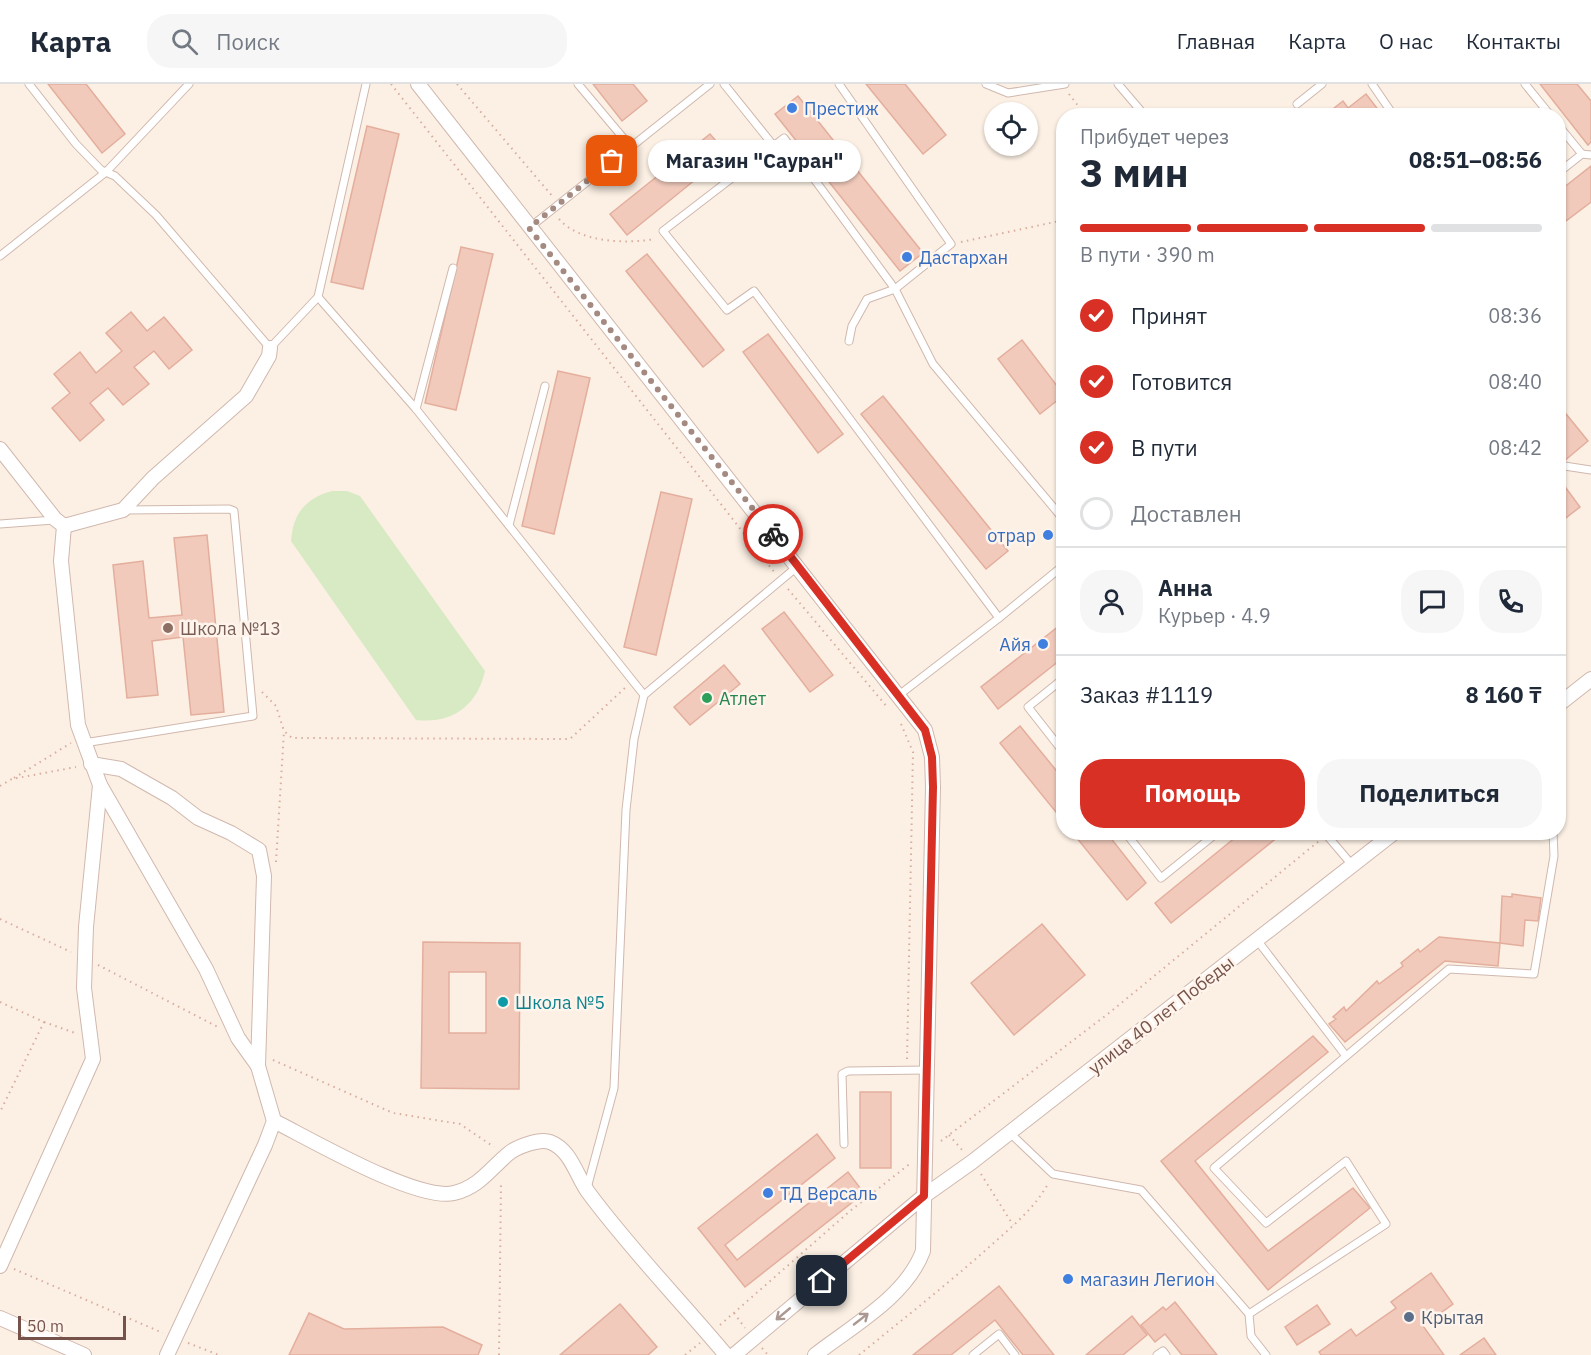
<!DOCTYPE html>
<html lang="ru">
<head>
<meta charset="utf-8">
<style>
  body { margin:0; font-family:"IBM Plex Sans",sans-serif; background:#f6f6f7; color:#1f2937; height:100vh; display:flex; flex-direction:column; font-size:22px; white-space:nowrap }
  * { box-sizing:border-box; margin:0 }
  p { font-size:20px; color:#747a83 }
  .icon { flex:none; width:33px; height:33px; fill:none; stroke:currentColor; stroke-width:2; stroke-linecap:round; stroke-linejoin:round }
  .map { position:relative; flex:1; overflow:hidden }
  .panel { position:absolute; left:1056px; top:24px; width:510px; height:732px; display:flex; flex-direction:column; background:#fff; border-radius:24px; box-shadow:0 2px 4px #0004 }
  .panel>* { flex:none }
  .tools { position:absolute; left:984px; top:18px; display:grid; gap:12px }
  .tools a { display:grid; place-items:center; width:54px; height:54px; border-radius:50%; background:#fff; box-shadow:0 2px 4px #0004; font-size:30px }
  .scale { position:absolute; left:18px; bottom:15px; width:108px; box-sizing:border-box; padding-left:6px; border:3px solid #75534a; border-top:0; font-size:16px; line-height:21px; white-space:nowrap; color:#75534a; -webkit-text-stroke:4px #fff4eb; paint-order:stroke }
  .pin { position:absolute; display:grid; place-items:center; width:51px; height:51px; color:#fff; margin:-26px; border-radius:12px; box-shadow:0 3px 9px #0006 }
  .courier { position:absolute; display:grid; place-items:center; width:60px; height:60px; margin:-30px; border:4px solid #d93025; border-radius:50%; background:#fff; color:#222; box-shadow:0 2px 8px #0007 }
  .bubble { position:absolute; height:42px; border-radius:21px; background:#fff; box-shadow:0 2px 4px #0004; font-size:20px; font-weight:800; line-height:42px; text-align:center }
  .head em { font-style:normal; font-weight:800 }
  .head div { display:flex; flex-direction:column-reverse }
  .head { display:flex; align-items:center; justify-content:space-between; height:102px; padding:0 24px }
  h1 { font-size:39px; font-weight:800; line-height:45px }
  .bar { display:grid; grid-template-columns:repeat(4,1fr); gap:9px 6px; align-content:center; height:72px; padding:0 24px }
  .bar i { height:8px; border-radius:4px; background:#e0e1e3 }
  .bar .active { background:#d93025 }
  .bar p { grid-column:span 4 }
  .line { display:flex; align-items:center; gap:15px; padding:0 24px; border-top:2px solid #e0e1e3 }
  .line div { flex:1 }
  .round { display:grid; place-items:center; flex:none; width:63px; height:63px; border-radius:24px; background:#f6f6f7 }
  ol { padding:0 24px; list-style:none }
  li { display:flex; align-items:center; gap:18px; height:66px }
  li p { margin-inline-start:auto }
  li .icon { padding:6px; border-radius:50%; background:#d93025; color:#fff; stroke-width:4 }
  li:last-child { color:#747a83 }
  li i { width:33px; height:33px; border:3px solid #e0e1e3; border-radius:50% }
  .cta { display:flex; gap:12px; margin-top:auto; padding:12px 24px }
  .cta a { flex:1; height:69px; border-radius:24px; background:#d93025; color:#fff; font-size:24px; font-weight:800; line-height:69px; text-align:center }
  .cta a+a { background:#f6f6f7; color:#1f2937 }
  header { display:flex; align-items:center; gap:36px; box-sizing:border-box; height:84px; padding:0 30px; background:#fff; border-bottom:2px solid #e0e1e3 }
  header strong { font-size:28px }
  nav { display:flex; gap:33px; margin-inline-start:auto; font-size:21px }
  .search { width:420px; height:54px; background:#f6f6f7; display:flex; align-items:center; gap:15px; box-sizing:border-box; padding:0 21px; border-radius:24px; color:#747a83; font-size:22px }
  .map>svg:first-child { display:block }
  .green { fill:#d8eac3 }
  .building { fill:#f1cabc; stroke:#e4ae9d; stroke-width:1.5; fill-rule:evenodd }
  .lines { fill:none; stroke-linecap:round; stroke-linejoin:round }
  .lane-casing { stroke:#d0b8ae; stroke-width:9 }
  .street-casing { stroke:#d0b8ae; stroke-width:16 }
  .path { stroke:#d6ad9f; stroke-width:2; stroke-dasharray:1.5 4.5; stroke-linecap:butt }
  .lane { stroke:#fff; stroke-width:7 }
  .street { stroke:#fff; stroke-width:14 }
  .oneway { stroke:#ac9892 }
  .done { stroke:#a48a80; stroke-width:6; stroke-dasharray:0 10.8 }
  .route { stroke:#d93025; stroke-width:8 }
  .shop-dot { fill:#3f7fe0; stroke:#fff4eb; stroke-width:2 }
  .education-dot { fill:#8d6e63; stroke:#fff4eb; stroke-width:2 }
  .leisure-dot { fill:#2e9e5b; stroke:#fff4eb; stroke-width:2 }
  .culture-dot { fill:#0f9aa8; stroke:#fff4eb; stroke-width:2 }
  .service-dot { fill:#5c6f8a; stroke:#fff4eb; stroke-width:2 }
  .labels { text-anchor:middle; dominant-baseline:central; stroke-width:5; stroke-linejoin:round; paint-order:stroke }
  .shop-label { font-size:18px; fill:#366cbe; stroke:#fff4eb; text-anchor:start }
  .education-label { font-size:18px; fill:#785e54; stroke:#fff4eb; text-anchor:start }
  .leisure-label { font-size:18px; fill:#27864d; stroke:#fff4eb; text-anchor:start }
  .culture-label { font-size:18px; fill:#0d838f; stroke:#fff4eb; text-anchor:start }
  .street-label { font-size:18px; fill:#75534a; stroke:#fff4eb }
  .service-label { font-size:18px; fill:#4e5e75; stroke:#fff4eb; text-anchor:start }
</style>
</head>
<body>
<header>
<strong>Карта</strong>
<div class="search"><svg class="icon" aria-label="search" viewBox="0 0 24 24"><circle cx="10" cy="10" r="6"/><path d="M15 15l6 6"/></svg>Поиск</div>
<nav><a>Главная</a><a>Карта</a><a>О нас</a><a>Контакты</a></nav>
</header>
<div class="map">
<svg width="1591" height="1271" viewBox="0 0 1591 1271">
  <rect width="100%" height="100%" fill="#fcf0e4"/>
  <path class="green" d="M332 407H347L360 412 485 587C477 622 452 640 416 636L291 457C293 429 306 414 332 407Z"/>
  <g class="building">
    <path d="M48 0H86L125 50 102 69Z"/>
    <path d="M593 0H633L647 17 622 37Z"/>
    <path d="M866 0H905L946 51 923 70Z"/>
    <path d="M1540 0H1577L1591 17V58L1588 61Z"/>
    <path d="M1366 10 1383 32H1324L1343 17 1348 24Z"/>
    <path d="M798 12 923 169 900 187 775 30Z"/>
    <path d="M367 42 399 50 363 205 331 198Z"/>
    <path d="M710 50 727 70 627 151 610 130Z"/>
    <path d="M1591 82V118L1558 143V108Z"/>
    <path d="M461 163 493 170 456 326 425 319Z"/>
    <path d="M647 170 724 266 703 283 626 187Z"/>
    <path d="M131 228 147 247 164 233 192 266 169 285 154 267 134 283 149 300 123 321 108 304 90 319 104 336 80 357 52 324 70 309 54 290 80 268 96 289 122 267 106 249Z"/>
    <path d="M768 250 843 350 818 369 743 268Z"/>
    <path d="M1022 256 1064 311 1040 330 998 275Z"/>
    <path d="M558 287 590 294 554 450 522 442Z"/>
    <path d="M883 312 1008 467 986 485 861 330Z"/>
    <path d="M1558 320 1588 357 1563 378 1558 372Z"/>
    <path d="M1563 400 1580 423 1558 440V404Z"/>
    <path d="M661 408 692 415 656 571 624 563Z"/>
    <path d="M207 451 224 628 191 631 183 553 152 557 158 611 127 614 113 481 143 477 149 534 182 531 174 454Z"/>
    <path d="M784 528 833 591 810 608 762 545Z"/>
    <path d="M1064 538V573L998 625 981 603Z"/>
    <path d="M724 581 740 600 690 641 674 623Z"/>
    <path d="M1020 642 1064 696V738L1000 659Z"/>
    <path d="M1072 748H1106L1146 799 1127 816Z"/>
    <path d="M1242 748H1284L1171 839 1155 819Z"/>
    <path d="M1512 810 1541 814 1538 837 1525 836 1523 862 1500 859 1502 812 1512 813Z"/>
    <path d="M1042 840 1085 891 1014 951 971 899Z"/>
    <path d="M1439 853 1500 859 1498 882 1445 877 1345 958 1329 940 1336 935 1333 933 1344 923 1346 927 1377 897 1379 900 1403 882 1401 879 1418 865 1420 868Z"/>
    <path d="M423 858 520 859 519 1005 421 1004ZM449 888H486V949H449Z"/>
    <path d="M1313 952 1328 968 1195 1077 1268 1167 1353 1104 1370 1124 1268 1206 1161 1077Z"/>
    <rect x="860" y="1008" width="31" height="76"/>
    <path d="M817 1050 835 1074 725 1161 737 1176 848 1088 864 1109 745 1203 698 1144Z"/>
    <path d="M1431 1189 1453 1220 1423 1242 1444 1271H1321L1319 1268 1351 1245 1356 1252 1396 1224 1391 1218Z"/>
    <path d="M999 1202 1054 1271H1023L995 1236 951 1271H913Z"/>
    <path d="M1175 1218 1217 1271H1182L1165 1250 1155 1258 1141 1241 1163 1223 1166 1226Z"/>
    <path d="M620 1220 657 1263 648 1271H560Z"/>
    <path d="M1317 1221 1330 1240 1297 1261 1285 1243Z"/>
    <path d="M309 1229 344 1245 443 1243 482 1261 478 1271H289Z"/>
    <path d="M1132 1232 1147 1251 1123 1271H1086Z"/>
    <path d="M1484 1254 1496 1271H1460Z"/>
  </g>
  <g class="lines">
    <g class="lane-casing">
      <g id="lane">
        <path d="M29 0 76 60 101 86 115 92 156 131 270 264 318 213 416 325 644 611 634 655 626 726 614 1004 587 1104"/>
        <path d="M578 0 630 62"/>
        <path d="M724 0 773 61"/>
        <path d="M839 0 951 160 895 205 867 215 852 242 849 257"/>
        <path d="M986 0 1008 9 1065 0"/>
        <path d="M1118 0 1141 27"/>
        <path d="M1372 0 1394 32"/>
        <path d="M1525 0 1551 32"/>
        <path d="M1297 20 1322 0"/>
        <path d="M1558 41 1582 70"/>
        <path d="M1558 89 1582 70 1591 71"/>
        <path d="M529 144 710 0"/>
        <path d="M0 172 106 88 189 0"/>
        <path d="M318 213 366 0"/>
        <path d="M416 325 453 184"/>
        <path d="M1558 381 1591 386"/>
        <path d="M0 440 54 436"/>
        <path d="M509 441 545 302"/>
        <path d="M999 534 1064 481"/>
        <path d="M1064 594 1028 623 1064 669"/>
        <path d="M644 611 798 482"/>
        <path d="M899 611 999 534 754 207 727 226 663 147 784 54 895 205 933 280 1064 436"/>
        <path d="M84 659 253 632 234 427 229 425 126 426"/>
        <path d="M1125 748 1161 794 1218 748"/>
        <path d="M1324 748 1353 782"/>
        <path d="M1257 856 1346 972"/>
        <path d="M1010 1049 1053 1090 1141 1106 1249 1230 1386 1140 1346 1077 1266 1139 1214 1084 1449 885 1534 890 1554 772 1553 748"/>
        <path d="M844 1060 842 990 848 987 928 986"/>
        <path d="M1249 1230 1251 1252 1266 1271"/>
        <path d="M973 1271 999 1250 1015 1271"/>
        <path d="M1157 1271 1163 1267 1166 1271"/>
      </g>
    </g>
    <g class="street-casing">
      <g id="street">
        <path d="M418 0 925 646 932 673 933 703 923 1167C906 1213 852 1242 815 1271"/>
        <path d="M0 365 55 435 64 442 61 477 78 641 100 701 206 885 238 954 258 982 274 1037 265 1061 167 1271"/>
        <path d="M64 442 123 426 153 394 246 312 269 272 270 264"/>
        <path d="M1558 621 1591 595"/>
        <path d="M91 680 121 685 172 714 198 734 231 749 259 766 264 792 258 982"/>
        <path d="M274 1037C310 1055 418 1118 454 1109 479 1103 489 1086 508 1070 516 1063 540 1054 550 1058 571 1066 576 1091 588 1108 630 1165 681 1217 726 1271"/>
        <path d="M0 1182 93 975 84 904 86 843 100 701"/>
        <path d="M0 1234 84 1271"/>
        <path d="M734 1271 924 1112 972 1078 1395 748"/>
      </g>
    </g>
    <g class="path">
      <path d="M391 0 775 489"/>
      <path d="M457 0 553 113"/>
      <path d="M1069 10 1086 32"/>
      <path d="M559 135C580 159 626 160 655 155"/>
      <path d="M961 158 1064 136"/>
      <path d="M788 505 888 624"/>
      <path d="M262 608 276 622 284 647 292 654 570 655 626 603"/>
      <path d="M901 640 913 668 907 977"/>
      <path d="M14 694 71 659"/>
      <path d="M0 702 12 695 76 683"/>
      <path d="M276 778 284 647"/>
      <path d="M0 835 71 868"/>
      <path d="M98 881 218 943"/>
      <path d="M0 918 44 938 0 1028"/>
      <path d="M44 938 75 949"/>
      <path d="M273 976 393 1029 460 1040 494 1063"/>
      <path d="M949 1051 963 1067"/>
      <path d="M941 1057 1109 929 1319 757"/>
      <path d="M981 1090 1013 1141"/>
      <path d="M14 1185 163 1249"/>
      <path d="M734 1229 745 1244"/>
      <path d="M720 1241 850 1127 912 1078"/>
      <path d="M188 1259 219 1271"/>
      <path d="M762 1264 768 1271"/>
      <path d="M499 1271 501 1097"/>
      <path d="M685 1271 700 1259"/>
      <path d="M859 1271C902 1236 945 1202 987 1165 1010 1144 1034 1126 1049 1098"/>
    </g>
    <use href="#lane" class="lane"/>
    <use href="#street" class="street"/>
  </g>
  <defs><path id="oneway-shaft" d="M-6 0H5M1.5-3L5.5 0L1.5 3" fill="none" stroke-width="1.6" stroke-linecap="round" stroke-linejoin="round" transform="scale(1.5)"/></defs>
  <g class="oneway">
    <use href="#oneway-shaft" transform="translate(783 1230) rotate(140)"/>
    <use href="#oneway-shaft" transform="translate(861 1235) rotate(-38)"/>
  </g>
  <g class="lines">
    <path class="done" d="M612 77 529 144 773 450"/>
    <path class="route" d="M773 450 925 646 932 673 933 703 924 1112 822 1197"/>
  </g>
  <g class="shop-dot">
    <circle cx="792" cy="24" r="6"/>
    <circle cx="907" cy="173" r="6"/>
    <circle cx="1048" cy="451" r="6"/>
    <circle cx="1043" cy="560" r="6"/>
    <circle cx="768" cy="1109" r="6"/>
    <circle cx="1068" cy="1195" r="6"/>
  </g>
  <circle class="education-dot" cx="168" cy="544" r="6"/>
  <circle class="leisure-dot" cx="707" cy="614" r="6"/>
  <circle class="culture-dot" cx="503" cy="918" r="6"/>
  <circle class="service-dot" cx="1409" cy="1233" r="6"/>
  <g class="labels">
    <g class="shop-label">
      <text x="804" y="24">Престиж</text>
      <text x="919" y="173">Дастархан</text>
      <text x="1036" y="451" text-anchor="end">отрар</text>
      <text x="1031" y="560" text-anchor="end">Айя</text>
      <text x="780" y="1109">ТД Версаль</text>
      <text x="1080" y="1195">магазин Легион</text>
    </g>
    <g class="education-label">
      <text x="180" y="544">Школа №13</text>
    </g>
    <g class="leisure-label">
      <text x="719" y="614">Атлет</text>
    </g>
    <g class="culture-label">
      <text x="515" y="918">Школа №5</text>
    </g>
    <g class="street-label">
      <text transform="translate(1161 931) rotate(-38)">улица 40 лет Победы</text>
    </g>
    <g class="service-label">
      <text x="1421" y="1233">Крытая</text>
    </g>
  </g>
</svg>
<div class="tools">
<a><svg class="icon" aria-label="locate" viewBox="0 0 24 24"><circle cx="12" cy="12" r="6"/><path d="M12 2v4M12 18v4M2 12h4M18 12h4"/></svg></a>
</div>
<div class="scale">50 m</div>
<div class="pin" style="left:612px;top:77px;background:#ea580c"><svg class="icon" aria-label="bag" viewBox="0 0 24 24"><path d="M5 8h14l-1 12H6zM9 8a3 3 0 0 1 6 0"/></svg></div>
<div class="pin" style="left:822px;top:1197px;background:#1f2937"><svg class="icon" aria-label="home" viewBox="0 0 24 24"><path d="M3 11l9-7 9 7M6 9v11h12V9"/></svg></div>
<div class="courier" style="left:773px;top:450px"><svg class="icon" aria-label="bike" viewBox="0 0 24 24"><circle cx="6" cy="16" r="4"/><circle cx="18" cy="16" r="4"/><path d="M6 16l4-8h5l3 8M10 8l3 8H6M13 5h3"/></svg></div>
<div class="bubble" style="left:648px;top:56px;width:213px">Магазин &quot;Сауран&quot;</div>
<section class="panel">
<div class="head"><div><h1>3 мин</h1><p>Прибудет через</p></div><em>08:51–08:56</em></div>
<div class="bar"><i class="active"></i><i class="active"></i><i class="active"></i><i></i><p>В пути · 390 m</p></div>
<ol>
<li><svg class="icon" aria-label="check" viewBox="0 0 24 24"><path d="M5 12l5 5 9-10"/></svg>Принят<p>08:36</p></li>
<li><svg class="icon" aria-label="check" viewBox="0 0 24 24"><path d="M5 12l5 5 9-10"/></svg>Готовится<p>08:40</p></li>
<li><svg class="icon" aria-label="check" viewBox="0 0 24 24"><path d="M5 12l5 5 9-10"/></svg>В пути<p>08:42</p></li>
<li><i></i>Доставлен</li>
</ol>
<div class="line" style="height:108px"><a class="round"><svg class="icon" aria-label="person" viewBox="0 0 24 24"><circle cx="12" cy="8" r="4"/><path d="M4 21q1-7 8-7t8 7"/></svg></a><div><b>Анна</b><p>Курьер · 4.9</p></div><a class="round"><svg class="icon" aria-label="chat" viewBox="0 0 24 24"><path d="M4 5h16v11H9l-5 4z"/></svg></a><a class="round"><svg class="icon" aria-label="phone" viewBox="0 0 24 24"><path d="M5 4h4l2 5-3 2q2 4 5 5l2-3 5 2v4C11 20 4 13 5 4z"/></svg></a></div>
<div class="line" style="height:78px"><div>Заказ #1119</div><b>8 160 ₸</b></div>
<div class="cta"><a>Помощь</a><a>Поделиться</a></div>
</section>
</div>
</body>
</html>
